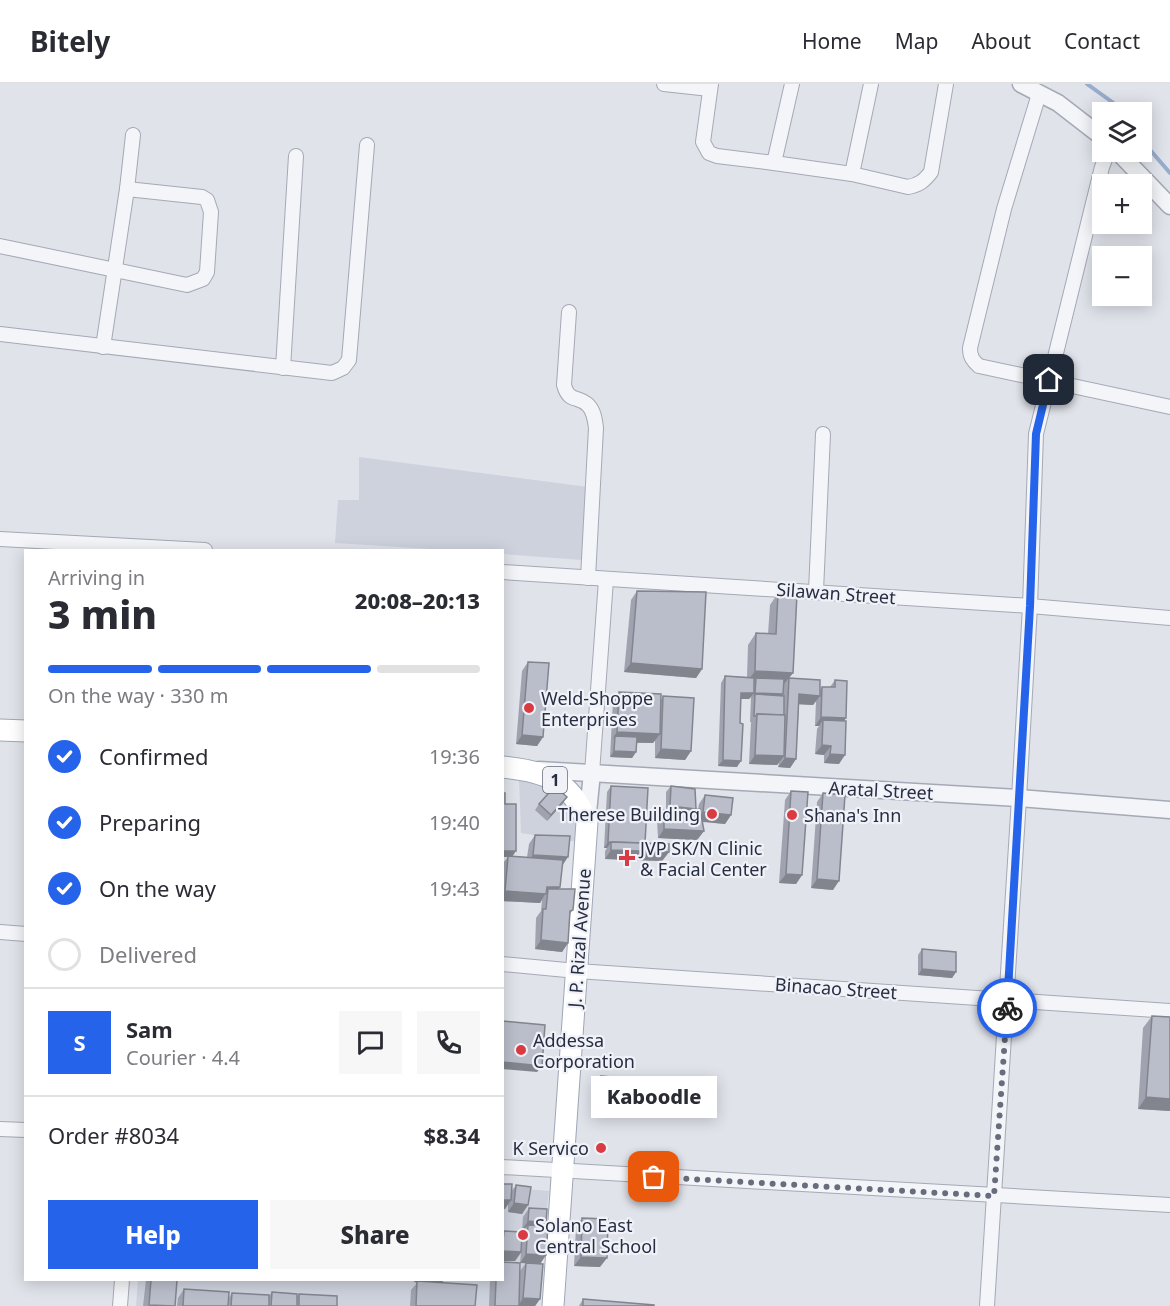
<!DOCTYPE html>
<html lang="en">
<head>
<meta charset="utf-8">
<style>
  body { margin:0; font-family:"Noto Sans",sans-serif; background:#f7f7f7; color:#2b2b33; height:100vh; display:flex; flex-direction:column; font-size:22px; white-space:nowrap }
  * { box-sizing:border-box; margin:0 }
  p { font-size:20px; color:#7c7c81 }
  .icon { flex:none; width:33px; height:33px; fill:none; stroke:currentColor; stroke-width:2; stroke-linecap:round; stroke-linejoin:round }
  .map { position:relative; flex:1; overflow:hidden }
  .panel { position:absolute; left:24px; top:465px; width:480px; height:732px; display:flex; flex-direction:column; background:#fff; border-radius:0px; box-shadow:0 3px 15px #0003 }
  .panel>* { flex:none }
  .tools { position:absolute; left:1092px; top:18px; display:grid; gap:12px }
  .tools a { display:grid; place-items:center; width:60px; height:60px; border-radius:0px; background:#fff; box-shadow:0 3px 15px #0003; font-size:30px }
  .pin { position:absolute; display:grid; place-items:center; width:51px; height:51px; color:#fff; margin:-26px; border-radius:12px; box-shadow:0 3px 9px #0006 }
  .courier { position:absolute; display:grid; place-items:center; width:60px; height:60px; margin:-30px; border:4px solid #2563eb; border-radius:50%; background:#fff; color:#222; box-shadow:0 2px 8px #0007 }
  .bubble { position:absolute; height:42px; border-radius:0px; background:#fff; box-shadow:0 3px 15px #0003; font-size:20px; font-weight:800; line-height:42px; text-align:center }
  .summary em { font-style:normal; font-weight:800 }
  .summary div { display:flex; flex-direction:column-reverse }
  .summary { display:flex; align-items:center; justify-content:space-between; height:102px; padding:0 24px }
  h1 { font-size:39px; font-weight:800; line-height:45px }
  .bar { display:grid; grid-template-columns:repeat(4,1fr); gap:9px 6px; align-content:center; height:72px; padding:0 24px }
  .bar i { height:8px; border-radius:4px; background:#e1e1e2 }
  .bar .active { background:#2563eb }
  .bar p { grid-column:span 4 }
  .line { display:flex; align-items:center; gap:15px; padding:0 24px; border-top:2px solid #e1e1e2 }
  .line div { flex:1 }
  .round { display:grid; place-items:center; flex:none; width:63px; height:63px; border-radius:0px; background:#f7f7f7 }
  ol { padding:0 24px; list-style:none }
  li { display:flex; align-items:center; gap:18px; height:66px }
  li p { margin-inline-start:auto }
  li .icon { padding:6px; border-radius:50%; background:#2563eb; color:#fff; stroke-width:4 }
  li:last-child { color:#7c7c81 }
  li i { width:33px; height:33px; border:3px solid #e1e1e2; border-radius:50% }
  .cta { display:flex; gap:12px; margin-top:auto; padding:12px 24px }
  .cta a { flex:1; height:69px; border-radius:0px; background:#2563eb; color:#fff; font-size:24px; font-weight:800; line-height:69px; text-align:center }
  .cta a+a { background:#f7f7f7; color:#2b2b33 }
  header { display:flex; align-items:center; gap:36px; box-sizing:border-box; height:84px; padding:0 30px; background:#fff; border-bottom:2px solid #e1e1e2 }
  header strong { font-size:28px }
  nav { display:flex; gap:33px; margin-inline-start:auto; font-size:21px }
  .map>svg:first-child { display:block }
  .built { fill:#ced2dd }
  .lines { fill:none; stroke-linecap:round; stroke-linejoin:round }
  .stream { stroke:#98accd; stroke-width:4 }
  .minor-casing { stroke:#a5a9b5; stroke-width:16 }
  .tertiary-casing { stroke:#a5a9b5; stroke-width:19 }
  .primary-casing { stroke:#9ea6b7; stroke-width:23 }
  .minor { stroke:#f3f5f8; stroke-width:14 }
  .tertiary { stroke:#f3f5f8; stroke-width:16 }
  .primary { stroke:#fff; stroke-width:21 }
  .wall { fill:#a0a3af }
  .shaded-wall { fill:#82858e }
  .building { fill:#babecb; stroke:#82858e; stroke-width:1.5 }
  .done { stroke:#686d7d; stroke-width:6; stroke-dasharray:0 10.8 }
  .route { stroke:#2563eb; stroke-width:8 }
  .poi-dot { fill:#da3b42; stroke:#f0f2f8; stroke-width:2 }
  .labels { text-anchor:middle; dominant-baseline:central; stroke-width:4.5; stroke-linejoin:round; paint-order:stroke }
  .shield { fill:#f0f2f8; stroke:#636979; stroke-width:1.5 }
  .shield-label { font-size:16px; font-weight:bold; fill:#272e43 }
  .street-label { font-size:18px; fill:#272e43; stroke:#f0f2f8 }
  .poi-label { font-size:18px; fill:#272e43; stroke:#f0f2f8; text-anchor:start }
</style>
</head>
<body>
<header>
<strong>Bitely</strong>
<nav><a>Home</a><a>Map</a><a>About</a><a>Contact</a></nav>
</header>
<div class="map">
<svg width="1170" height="1222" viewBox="0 0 1170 1222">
  <rect width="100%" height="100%" fill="#e0e3ea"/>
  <g class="built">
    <path d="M359 373 588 403 582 476 503 470 502 466H447L335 459 338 416H359Z"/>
    <path d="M519 695 545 701 562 711 576 737 578 758 521 749Z"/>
    <path d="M503 1103 549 1107 535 1222H136L138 1196H502Z"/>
  </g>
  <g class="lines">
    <g class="stream">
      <path d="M1087 0 1126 28"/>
      <path d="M1142 53 1145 60 1170 89"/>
    </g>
    <g class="minor-casing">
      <g id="minor">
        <path d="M664 0 710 5"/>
        <path d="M711 0 703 58 709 69 717 72 774 79 792 0"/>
        <path d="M871 0 852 90 908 103C919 101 924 97 931 88L946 0"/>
        <path d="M1039 10 1004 125 970 264C970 273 973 277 979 282L1170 323"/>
        <path d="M774 79 852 90"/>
        <path d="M0 162 187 201 203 195 207 188 211 128 207 116 202 113 127 105"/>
        <path d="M569 228 564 301C569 319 577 311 588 321 594 327 595 336 596 344L588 494"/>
        <path d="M0 250 332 289 343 284 349 276 367 61"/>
        <path d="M103 263 127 105 133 51"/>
        <path d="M283 284 296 72"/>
        <path d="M0 455 205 466"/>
        <path d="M502 488 1030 522 1170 534"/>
        <path d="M816 507 823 350"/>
        <path d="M592 689 606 496"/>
        <path d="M0 848 26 850"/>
        <path d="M502 880 577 887 1170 927"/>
        <path d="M0 1045 26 1046"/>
        <path d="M502 1083 1170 1121"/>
        <path d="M120 1222 122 1196"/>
        <path d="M987 1222 1019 714 1030 522 1036 350 1102 83 1108 68"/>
      </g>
    </g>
    <g class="tertiary-casing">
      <g id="tertiary">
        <path d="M1021 0 1058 19 1102 53"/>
        <path d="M1118 68 1170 122"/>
        <path d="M539 686 1019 714 1170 726"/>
        <path d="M587 738 592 689"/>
      </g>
    </g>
    <g class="primary-casing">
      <g id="primary">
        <path d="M0 646 26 647"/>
        <path d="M502 683C545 687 571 696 587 738L553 1222"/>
      </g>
    </g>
    <use href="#minor" class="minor"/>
    <use href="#tertiary" class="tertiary"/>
    <use href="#primary" class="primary"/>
  </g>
  <g class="wall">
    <path d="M637 507 702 585 696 594 624 588 631 516Z"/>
    <path d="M778 509 793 589 789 594 820 606 822 603H830L835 596 846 634 844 637 839 680 824 679V671L815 670 817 645 819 642H815L816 617 813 621 799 620 796 675 790 684 778 683 779 679 777 681 749 680 751 638H750L751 613 749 615H741L737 683 718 682 721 599 725 592 747 593 748 561 756 549 768 550 770 521Z"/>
    <path d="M528 578 543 653 537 662 516 660 522 587Z"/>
    <path d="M619 608 661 616 663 612 691 667 685 676 655 674V656L653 659H637L636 668 632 674 610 673 613 617Z"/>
    <path d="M611 702 645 759 669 768 662 777 605 775V767L607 764H604L607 708Z"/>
    <path d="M671 702 695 725H698L699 720 705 711 731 731 725 740 702 738 704 747 697 756 658 754 657 735 664 726H666V708Z"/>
    <path d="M791 707 802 791 796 800 779 799 785 716Z"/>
    <path d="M823 709 833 806 811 804 817 718Z"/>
    <path d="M563 719 547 737 535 726 539 720Z"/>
    <path d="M505 720 512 772 527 773 529 760 535 751 562 781 560 803 559 805 573 826 569 831 568 859 562 868 535 865 536 834 541 827 542 816 540 819 502 817V780L508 773Z"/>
    <path d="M922 865 956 888 952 894 918 891V871Z"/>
    <path d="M1152 932 1170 933V1027L1138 1025 1143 944Z"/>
    <path d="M601 992 670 1023 593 1015 595 1001Z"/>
    <path d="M502 1100 512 1107 516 1101 528 1121 522 1130 508 1128V1120L505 1125H502Z"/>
    <path d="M529 1124 546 1139 544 1142 546 1171 540 1180V1215L535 1222H489L490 1196H502L520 1187 526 1179H520L521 1169 515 1177H502V1148L504 1147 522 1150 524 1146H522L523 1133Z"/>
    <path d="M582 1134 600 1183 574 1182 576 1143Z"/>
    <path d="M146 1196H177L175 1222H143Z"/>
    <path d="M414 1196H444L442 1199 475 1222H410L411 1206 417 1199 414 1198Z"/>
    <path d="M184 1205 229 1214 232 1209 269 1212 272 1208 297 1213 299 1210 337 1222H177L178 1214Z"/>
    <path d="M583 1215 654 1222H579Z"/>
  </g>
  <g class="shaded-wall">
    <path d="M631 579 702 585 696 594 624 588Z"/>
    <path d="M755 587 793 589 784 600 756 599V594L752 599H746Z"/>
    <path d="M741 609H754L749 615H737Z"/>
    <path d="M755 609 783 610 779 616 755 610 751 615Z"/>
    <path d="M799 610 820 612 813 621 793 620Z"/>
    <path d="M821 633 846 634 839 643 823 636 819 642H815Z"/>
    <path d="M617 648 660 650 653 659 615 658V652L611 657Z"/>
    <path d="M522 651 543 653 537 662 516 660Z"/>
    <path d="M822 661 831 662 824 671 815 670Z"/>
    <path d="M661 665 691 667 685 676 655 674Z"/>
    <path d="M614 667 636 668 632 674 610 673Z"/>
    <path d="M830 670 845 671 839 680 824 679Z"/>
    <path d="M755 671 784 672 777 681 749 680Z"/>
    <path d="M785 674 796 675 790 684 778 683Z"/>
    <path d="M723 676 741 677 737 683 718 682Z"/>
    <path d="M567 713 563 719 547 737 551 731Z"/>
    <path d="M670 722 696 725 691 731 666 728Z"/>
    <path d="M703 728 731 731 725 740 697 737Z"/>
    <path d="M664 745 704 747 697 756 658 754Z"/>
    <path d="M608 758H611L607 764H604Z"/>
    <path d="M611 766 669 768 662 777 605 775Z"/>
    <path d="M502 767H516L512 773H502Z"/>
    <path d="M533 771 568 773 562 782 527 780Z"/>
    <path d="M786 790 802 791 796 800 779 799Z"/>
    <path d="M817 795 839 797 833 806 811 804Z"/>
    <path d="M547 803H560L554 812 548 805 540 819 502 817V812L505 807Z"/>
    <path d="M541 856 568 859 562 868 535 865Z"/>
    <path d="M922 885 956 888 952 894 918 891Z"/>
    <path d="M502 978 542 982 537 988 502 985Z"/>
    <path d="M600 1006 676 1014 670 1023 593 1015Z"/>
    <path d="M1146 1013 1170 1015V1027L1138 1025Z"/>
    <path d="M502 1116H511L505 1125H502Z"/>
    <path d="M514 1119 528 1121 522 1130 508 1128Z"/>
    <path d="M528 1137 546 1139 540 1148 528 1141 524 1146H522Z"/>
    <path d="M502 1167 521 1168 515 1177H502Z"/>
    <path d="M526 1170 546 1171 540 1180 520 1179Z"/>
    <path d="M581 1173 607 1174 600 1183 574 1182Z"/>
    <path d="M416 1196H444L441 1200 414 1198Z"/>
    <path d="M523 1214 540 1215 535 1222H518Z"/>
  </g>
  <g class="building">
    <path d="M637 507 706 508 702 585 631 579Z"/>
    <path d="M778 509 797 510 793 589 755 587 756 549 776 550Z"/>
    <path d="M528 578 549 579 543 653 522 651Z"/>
    <path d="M725 592 754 594V609H741L740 639 743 640 741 677 723 676Z"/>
    <path d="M756 594 784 595 783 610 755 609Z"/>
    <path d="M789 594 820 596V612L799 610 796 675 785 674Z"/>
    <path d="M835 596 847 597 846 634 821 633 822 603H835Z"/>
    <path d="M619 608 661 610 660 650 617 648Z"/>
    <path d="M755 610 784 612V631L757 630 756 632H754Z"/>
    <path d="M663 612 694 614 691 667 661 665Z"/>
    <path d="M757 630 785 631 784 672 755 671Z"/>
    <path d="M823 636 846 637 845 671 830 670 831 662 822 661Z"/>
    <path d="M615 652 637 653 636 668 614 667Z"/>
    <path d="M555 702 567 713 551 731 539 720Z"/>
    <path d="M611 702 648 704 645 759 608 758Z"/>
    <path d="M671 702 695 705 696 725 670 722Z"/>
    <path d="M791 707 808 708 802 791 786 790Z"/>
    <path d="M502 709H505V720H516V767H502Z"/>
    <path d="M823 709 845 711 839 797 817 795Z"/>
    <path d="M705 711 733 714 731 731 703 728Z"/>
    <path d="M700 725 704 747 664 745V726Z"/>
    <path d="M535 751 570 752 568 773 533 771Z"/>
    <path d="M611 758 669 760V768L611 766Z"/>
    <path d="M508 772 563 776 560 803H547L546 810 505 807Z"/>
    <path d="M548 805H575L573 826 570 827 568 859 541 856 543 825H546Z"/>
    <path d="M922 865 956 868V888L922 885Z"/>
    <path d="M1152 932 1170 933V1015L1146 1013Z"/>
    <path d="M502 937 545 941 542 982 502 978Z"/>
    <path d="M601 992 676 999V1014L600 1006Z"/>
    <path d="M502 1100H512L511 1116H502Z"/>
    <path d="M516 1101 531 1103 528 1121 514 1119Z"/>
    <path d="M529 1124 547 1125 546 1139 528 1137Z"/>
    <path d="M582 1134 608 1135 607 1174 581 1173Z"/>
    <path d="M528 1141 548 1142 546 1171 526 1170Z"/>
    <path d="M504 1147 522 1148 521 1168 502 1167Z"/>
    <path d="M502 1178 520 1179 519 1222H495L496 1196H502Z"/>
    <path d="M526 1179 543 1180 540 1215 523 1214Z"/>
    <path d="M151 1196H177L175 1222 149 1221Z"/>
    <path d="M417 1197 477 1201 475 1222H416Z"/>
    <path d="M184 1205 229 1208 228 1222H183Z"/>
    <path d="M272 1208 297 1210V1222H271Z"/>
    <path d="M232 1209 269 1211V1222H231Z"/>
    <path d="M299 1210 337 1212V1222H299Z"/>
    <path d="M583 1215 654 1221V1222H583Z"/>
  </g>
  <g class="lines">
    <path class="done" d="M654 1093 994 1112 1007 924"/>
    <path class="route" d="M1007 924 1030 522 1036 350 1049 296"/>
  </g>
  <g class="poi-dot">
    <circle cx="529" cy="624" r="6"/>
    <circle cx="712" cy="730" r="6"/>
    <circle cx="792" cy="731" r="6"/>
    <path d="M624 765h6v6h6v6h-6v6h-6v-6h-6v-6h6z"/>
    <circle cx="521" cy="966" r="6"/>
    <circle cx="601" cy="1064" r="6"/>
    <circle cx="523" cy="1151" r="6"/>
  </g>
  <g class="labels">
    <rect class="shield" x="543" y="683" width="24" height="26" rx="4.5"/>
    <g class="shield-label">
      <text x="555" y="696">1</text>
    </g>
    <g class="street-label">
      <text transform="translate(836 509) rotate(4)">Silawan Street</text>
      <text transform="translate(881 706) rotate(3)">Aratal Street</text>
      <text transform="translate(579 854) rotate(-86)">J. P. Rizal Avenue</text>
      <text transform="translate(836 904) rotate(4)">Binacao Street</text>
    </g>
    <g class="poi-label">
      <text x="541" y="614">Weld-Shoppe<tspan x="541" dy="21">Enterprises</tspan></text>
      <text x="700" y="730" text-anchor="end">Therese Building</text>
      <text x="804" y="731">Shana's Inn</text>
      <text x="640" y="764">JVP SK/N Clinic<tspan x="640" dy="21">&amp; Facial Center</tspan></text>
      <text x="533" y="956">Addessa<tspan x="533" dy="21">Corporation</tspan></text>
      <text x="589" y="1064" text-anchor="end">K Servico</text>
      <text x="535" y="1141">Solano East<tspan x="535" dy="21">Central School</tspan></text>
    </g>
  </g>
</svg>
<div class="tools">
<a><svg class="icon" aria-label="layers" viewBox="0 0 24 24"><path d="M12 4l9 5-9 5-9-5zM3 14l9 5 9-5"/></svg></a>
<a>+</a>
<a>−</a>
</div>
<div class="pin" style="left:654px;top:1093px;background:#ea580c"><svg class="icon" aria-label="bag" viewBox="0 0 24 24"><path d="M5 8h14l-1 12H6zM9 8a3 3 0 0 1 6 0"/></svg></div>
<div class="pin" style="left:1049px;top:296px;background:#1f2937"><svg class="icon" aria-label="home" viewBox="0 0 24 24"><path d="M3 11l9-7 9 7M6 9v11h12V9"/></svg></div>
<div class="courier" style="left:1007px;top:924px"><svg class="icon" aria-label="bike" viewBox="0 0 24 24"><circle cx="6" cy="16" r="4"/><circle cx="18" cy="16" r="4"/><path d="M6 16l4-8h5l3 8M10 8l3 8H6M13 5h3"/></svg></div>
<div class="bubble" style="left:591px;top:992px;width:126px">Kaboodle</div>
<section class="panel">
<div class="summary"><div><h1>3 min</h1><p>Arriving in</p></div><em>20:08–20:13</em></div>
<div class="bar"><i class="active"></i><i class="active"></i><i class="active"></i><i></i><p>On the way · 330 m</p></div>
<ol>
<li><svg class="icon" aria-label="check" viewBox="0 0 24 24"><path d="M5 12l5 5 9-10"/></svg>Confirmed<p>19:36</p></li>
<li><svg class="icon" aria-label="check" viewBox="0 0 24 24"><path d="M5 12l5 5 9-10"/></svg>Preparing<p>19:40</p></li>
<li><svg class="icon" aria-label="check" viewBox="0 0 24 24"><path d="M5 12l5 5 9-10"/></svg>On the way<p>19:43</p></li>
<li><i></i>Delivered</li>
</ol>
<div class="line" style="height:108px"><b class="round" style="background:#2563eb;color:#fff">S</b><div><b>Sam</b><p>Courier · 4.4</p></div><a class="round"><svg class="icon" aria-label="chat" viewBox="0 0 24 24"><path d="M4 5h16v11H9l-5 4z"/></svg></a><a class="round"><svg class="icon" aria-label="phone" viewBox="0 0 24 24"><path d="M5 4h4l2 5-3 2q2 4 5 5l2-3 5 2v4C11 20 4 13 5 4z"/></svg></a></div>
<div class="line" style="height:78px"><div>Order #8034</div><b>$8.34</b></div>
<div class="cta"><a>Help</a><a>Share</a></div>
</section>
</div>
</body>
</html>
